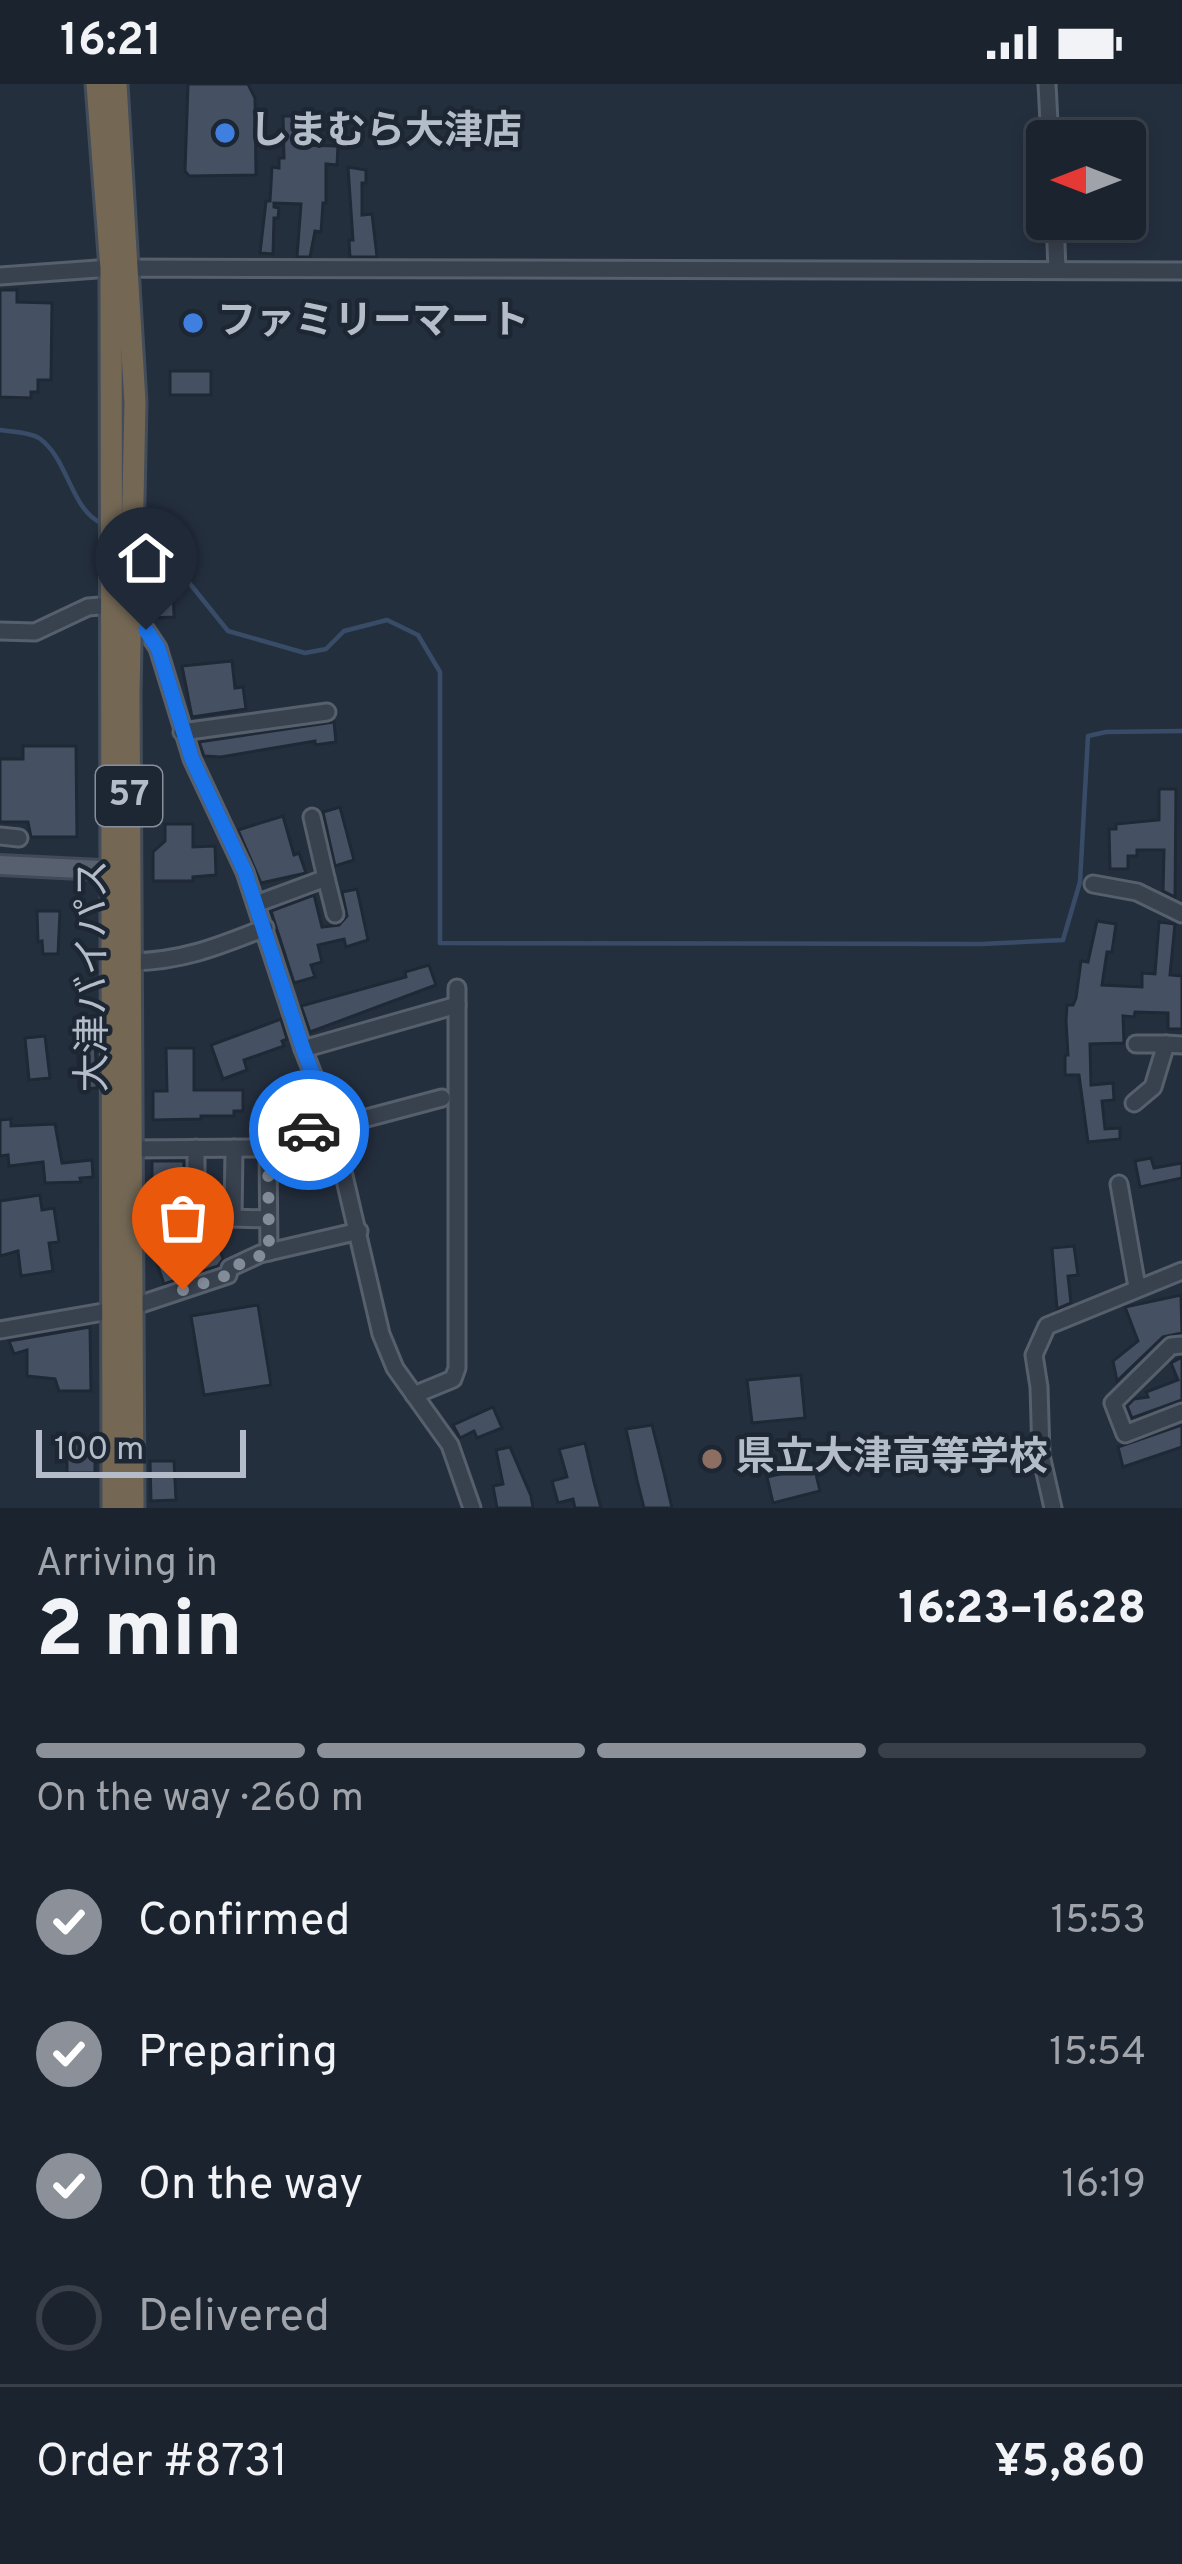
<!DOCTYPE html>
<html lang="en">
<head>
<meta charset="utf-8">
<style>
  body { margin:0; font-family:Overpass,"Noto Sans JP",sans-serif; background:#282f3a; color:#f1f3f6; height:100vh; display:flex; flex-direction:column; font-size:45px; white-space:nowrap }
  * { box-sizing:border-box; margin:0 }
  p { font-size:39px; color:#a0a4aa }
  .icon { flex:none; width:66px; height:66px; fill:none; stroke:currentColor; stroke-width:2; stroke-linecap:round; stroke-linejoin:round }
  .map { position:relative; height:1424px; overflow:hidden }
  .side { display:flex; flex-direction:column; background:#1b232e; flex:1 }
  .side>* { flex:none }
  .needle { width:78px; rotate:270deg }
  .tools { position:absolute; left:1026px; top:36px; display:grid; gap:24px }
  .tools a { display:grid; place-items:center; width:120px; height:120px; border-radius:12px; background:#1b232e; box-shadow:0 6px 18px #0003,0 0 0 3px #39404a; font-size:60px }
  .scale { position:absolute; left:36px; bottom:30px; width:210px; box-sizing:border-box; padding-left:12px; border:6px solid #b4bcc9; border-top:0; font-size:33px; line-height:42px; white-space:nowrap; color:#b4bcc9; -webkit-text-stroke:9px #1d2633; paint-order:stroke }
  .pin { position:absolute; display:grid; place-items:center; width:102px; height:102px; color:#fff; margin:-123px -51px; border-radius:50% 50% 50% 0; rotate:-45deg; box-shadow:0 0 12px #0007 }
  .pin .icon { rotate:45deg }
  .courier { position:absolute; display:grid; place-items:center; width:120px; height:120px; margin:-60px; border:9px solid #1a73e8; border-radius:50%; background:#fff; color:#222; box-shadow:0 3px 15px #0007 }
  .head em { font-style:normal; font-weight:800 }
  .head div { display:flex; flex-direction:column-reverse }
  .head { display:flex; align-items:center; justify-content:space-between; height:204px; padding:0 36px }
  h1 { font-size:78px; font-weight:800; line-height:90px }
  .bar { display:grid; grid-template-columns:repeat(4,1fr); gap:18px 12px; align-content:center; height:144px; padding:0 36px }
  .bar i { height:15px; border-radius:9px; background:#39404a }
  .bar .current { background:#8c9099 }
  .bar p { grid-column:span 4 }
  .line { display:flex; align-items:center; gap:30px; padding:0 36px; border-top:3px solid #39404a }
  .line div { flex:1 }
  ol { padding:0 36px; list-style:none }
  li { display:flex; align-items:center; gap:36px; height:132px }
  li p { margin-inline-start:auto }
  li .icon { padding:12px; border-radius:50%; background:#8c9099; color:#fff; stroke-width:4 }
  li:last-child { color:#a0a4aa }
  li i { width:66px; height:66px; border:6px solid #39404a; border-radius:50% }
  .status { display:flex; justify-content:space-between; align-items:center; height:84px; padding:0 60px; background:#1b232e; direction:ltr }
  .status svg { height:33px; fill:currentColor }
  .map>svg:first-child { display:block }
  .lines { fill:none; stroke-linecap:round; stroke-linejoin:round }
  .stream { stroke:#394c67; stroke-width:4.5 }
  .building { fill:#455162; stroke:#1f2835; stroke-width:3 }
  .minor-casing { stroke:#565f6c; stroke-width:21 }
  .major-casing { stroke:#414a57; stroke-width:24 }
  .highway-casing { stroke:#434c59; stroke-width:27 }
  .minor { stroke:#38414e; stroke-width:15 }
  .major { stroke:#56606e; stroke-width:18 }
  .highway { stroke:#746855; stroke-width:21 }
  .done { stroke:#828b98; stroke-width:12; stroke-dasharray:0 21.6 }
  .route { stroke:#1a73e8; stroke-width:15 }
  .shop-dot { fill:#3f7fe0; stroke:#1d2633; stroke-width:4.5 }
  .education-dot { fill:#8d6e63; stroke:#1d2633; stroke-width:4.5 }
  .labels { text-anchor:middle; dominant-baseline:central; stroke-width:9; stroke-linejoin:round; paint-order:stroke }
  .shield { fill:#1d2633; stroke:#878f9c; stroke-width:3 }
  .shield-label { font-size:36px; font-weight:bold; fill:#b4bcc9 }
  .poi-label { font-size:39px; font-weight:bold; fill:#b4bcc9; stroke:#1d2633; text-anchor:start }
  .street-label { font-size:39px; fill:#b4bcc9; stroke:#1d2633 }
</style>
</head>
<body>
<div class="status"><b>16:21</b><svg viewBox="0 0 49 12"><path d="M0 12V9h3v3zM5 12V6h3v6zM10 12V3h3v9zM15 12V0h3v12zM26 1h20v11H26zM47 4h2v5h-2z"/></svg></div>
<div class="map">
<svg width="1182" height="1424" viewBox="0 0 1182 1424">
  <rect width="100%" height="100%" fill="#242f3e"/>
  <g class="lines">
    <g class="stream">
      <path d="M0 346C12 348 29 348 39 354 69 375 70 426 103 440"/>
      <path d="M141 457 166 470 228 547 305 569 326 565 344 547 387 536 418 551 440 588V859L981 860 1063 856 1080 798 1088 652 1106 648 1182 647"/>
    </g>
  </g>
  <g class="building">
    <path d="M188 0H248L255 14 256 91 189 92 185 87Z"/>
    <path d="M283 32H291L299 39V61L338 62 337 81 326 80V119H323L321 148 315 147 310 173H297L301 120 274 119V123L279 124 278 134H274L273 170 260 169 266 117H270L272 83 279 84V74H284Z"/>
    <path d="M348 83 366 86V99H362V131L372 130 377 173H350L349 156H353Z"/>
    <path d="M0 206H17V218L52 219 51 296H38V308H31V314L0 313Z"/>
    <rect x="170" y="287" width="41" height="24"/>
    <path d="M151 497H173L174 533 151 534Z"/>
    <path d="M232 577 235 604 243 603 246 625 192 633 182 582Z"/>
    <path d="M334 638 336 658 315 661V657L221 673 204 672 199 658Z"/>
    <path d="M23 662H76L77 753H31L28 738H0V675H23Z"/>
    <path d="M1159 705H1176L1175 813 1163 807 1164 766H1137V772H1128V785H1110L1109 745H1116V740L1159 736Z"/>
    <path d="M340 723 354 776 335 782 323 728Z"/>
    <path d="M283 732 294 771 299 769 306 789 261 799 238 746Z"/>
    <path d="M165 740H193V763L215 762 216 791 193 793V797H153V768L165 757Z"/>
    <path d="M357 805 368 856 346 863 344 855 318 861 322 878 311 881 315 893 294 899 271 827 314 811 322 843 339 841 347 832 342 808Z"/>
    <path d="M37 827H60L58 870H43L42 857 38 858Z"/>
    <path d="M1097 837 1116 840 1112 868H1107L1102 901 1142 903V889L1155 890 1159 838 1175 840 1170 891 1182 892V945H1168V929L1135 928 1134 933 1123 932 1124 959 1090 960 1091 1001 1113 999 1114 1016 1102 1017 1105 1045 1120 1044V1055L1088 1058 1079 991H1065V971H1068L1066 937 1067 921H1073L1076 914 1081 877 1088 878Z"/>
    <path d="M429 881 436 901 310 948 301 922 406 893 405 888Z"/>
    <path d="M281 935 287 955 282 957 284 962 244 976 247 986 223 995 211 961Z"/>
    <path d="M45 952 50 994 29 996 25 954Z"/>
    <path d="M95 954 97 1004 79 1005 77 955Z"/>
    <path d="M166 964H194V1006H243V1027H234V1032H201V1035L153 1036V1007H167Z"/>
    <path d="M11 1035V1042L55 1040 62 1079 92 1076 93 1093 80 1094 81 1098 45 1099 43 1078 9 1082 8 1071 0 1072V1036Z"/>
    <path d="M1151 1074 1154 1084 1182 1079V1094L1140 1103 1135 1077Z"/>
    <path d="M152 1077H184V1107L152 1106Z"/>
    <path d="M40 1111 42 1126 54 1124 59 1158 49 1159 53 1187 21 1192 18 1167 0 1172V1117Z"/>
    <path d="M213 1145 223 1175 218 1182 164 1200 152 1165Z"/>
    <path d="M1074 1162 1078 1191 1068 1192 1071 1219 1057 1225 1052 1164Z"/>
    <path d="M1181 1211 1182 1249 1163 1253 1117 1297 1113 1277 1138 1257 1125 1223Z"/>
    <path d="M258 1221 271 1301 204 1311 191 1232Z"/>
    <path d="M90 1243 91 1307H59L55 1295 27 1292V1266L14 1270 9 1257Z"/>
    <path d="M1182 1273V1316L1132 1334 1127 1322 1134 1315 1148 1313 1146 1308 1178 1296 1171 1279Z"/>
    <path d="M801 1291 805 1334 752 1339 747 1296Z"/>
    <path d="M493 1323 502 1344 477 1354 474 1347 460 1354 453 1341Z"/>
    <path d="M652 1341 664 1389 672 1424H644L637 1396 626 1345Z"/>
    <path d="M1182 1341V1363L1123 1383 1118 1363Z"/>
    <rect x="67" y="1359" width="28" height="30"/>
    <path d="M585 1359 594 1398 601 1424H575L573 1415 558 1419 552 1397 567 1393 559 1365Z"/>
    <path d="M510 1363 531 1412 533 1424H497L493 1402 503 1400 496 1366Z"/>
    <path d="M150 1377H174L176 1416 151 1417Z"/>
    <path d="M814 1382 820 1407 773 1419 767 1393Z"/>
  </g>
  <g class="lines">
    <g class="minor-casing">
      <g id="minor">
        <path d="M1047 0 1050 57"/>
        <path d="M1055 135 1057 186"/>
        <path d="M0 192 111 184 1182 187"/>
        <path d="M0 547 35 548 88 523 112 521 146 546 158 564 192 675 245 788 303 965 331 1036 381 1250 395 1284 450 1361 472 1424"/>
        <path d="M182 648 327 628"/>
        <path d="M0 752 19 754"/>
        <path d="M326 794 335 830"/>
        <path d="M1093 800 1137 808 1182 830"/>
        <path d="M256 820 326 794 312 733"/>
        <path d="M131 878C183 877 217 863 265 844"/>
        <path d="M1136 960H1166"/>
        <path d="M303 965 457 921"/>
        <path d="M1134 1019 1153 1003 1166 960 1182 961"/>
        <path d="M333 1043 442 1014"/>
        <path d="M234 1064 233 1134 268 1135"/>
        <path d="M131 1065 268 1064"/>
        <path d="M1119 1100 1137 1203"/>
        <path d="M132 1118 196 1119V1064"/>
        <path d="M269 1168 268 1064 331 1036"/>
        <path d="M0 1246 132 1223 228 1191 230 1184 260 1170 359 1147"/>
        <path d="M1182 1261 1171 1262 1113 1319 1125 1350 1182 1328"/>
        <path d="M414 1311 453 1295 457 1284V904"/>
        <path d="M1053 1424 1041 1371 1039 1303 1034 1271 1047 1242 1182 1187"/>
      </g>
    </g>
    <g class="major-casing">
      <path id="major" d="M0 781 121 787"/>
    </g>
    <g class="highway-casing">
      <g id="highway">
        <path d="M97 0 111 184 113 1424"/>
        <path d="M116 0 135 318 129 608 133 1424"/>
      </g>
    </g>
    <use href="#minor" class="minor"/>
    <use href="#major" class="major"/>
    <use href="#highway" class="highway"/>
  </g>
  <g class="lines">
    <path class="done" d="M183 1206 228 1191 230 1184 269 1168 268 1064 309 1046"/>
    <path class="route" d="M146 546 158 564 192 675 245 788 303 965 331 1036 309 1046"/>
  </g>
  <g class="shop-dot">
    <circle cx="225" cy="49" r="12"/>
    <circle cx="193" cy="239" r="12"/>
  </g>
  <circle class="education-dot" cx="712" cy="1375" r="12"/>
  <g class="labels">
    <rect class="shield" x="96" y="682" width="66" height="60" rx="9"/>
    <g class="shield-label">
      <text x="129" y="712">57</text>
    </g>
    <g class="poi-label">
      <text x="249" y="49">しまむら大津店</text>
      <text x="217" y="239">ファミリーマート</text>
      <text x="736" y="1375">県立大津高等学校</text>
    </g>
    <g class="street-label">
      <text transform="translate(95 892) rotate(-90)">大津バイパス</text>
    </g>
  </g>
</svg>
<div class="tools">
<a><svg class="needle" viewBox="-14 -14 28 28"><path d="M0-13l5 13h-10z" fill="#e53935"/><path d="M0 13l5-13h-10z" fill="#a0a4aa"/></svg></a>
</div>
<div class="scale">100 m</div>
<div class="pin" style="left:183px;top:1206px;background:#ea580c"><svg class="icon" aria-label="bag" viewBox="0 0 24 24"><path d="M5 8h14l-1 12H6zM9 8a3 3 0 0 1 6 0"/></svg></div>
<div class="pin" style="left:146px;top:546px;background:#1f2937"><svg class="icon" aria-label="home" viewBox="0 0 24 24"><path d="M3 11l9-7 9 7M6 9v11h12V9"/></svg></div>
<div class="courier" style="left:309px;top:1046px"><svg class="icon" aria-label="car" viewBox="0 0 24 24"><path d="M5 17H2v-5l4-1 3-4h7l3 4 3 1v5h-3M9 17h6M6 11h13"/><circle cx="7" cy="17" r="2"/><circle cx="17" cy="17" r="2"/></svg></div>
</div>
<section class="side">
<div class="head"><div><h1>2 min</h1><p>Arriving in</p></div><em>16:23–16:28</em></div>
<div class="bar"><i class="current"></i><i class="current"></i><i class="current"></i><i></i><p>On the way · 260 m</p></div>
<ol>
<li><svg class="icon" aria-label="check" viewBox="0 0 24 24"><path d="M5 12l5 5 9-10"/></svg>Confirmed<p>15:53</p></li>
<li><svg class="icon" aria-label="check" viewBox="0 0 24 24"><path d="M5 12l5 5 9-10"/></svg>Preparing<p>15:54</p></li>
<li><svg class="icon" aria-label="check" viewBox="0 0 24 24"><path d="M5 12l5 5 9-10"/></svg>On the way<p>16:19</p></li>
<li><i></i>Delivered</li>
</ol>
<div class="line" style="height:156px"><div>Order #8731</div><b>¥5,860</b></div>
</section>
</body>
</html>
